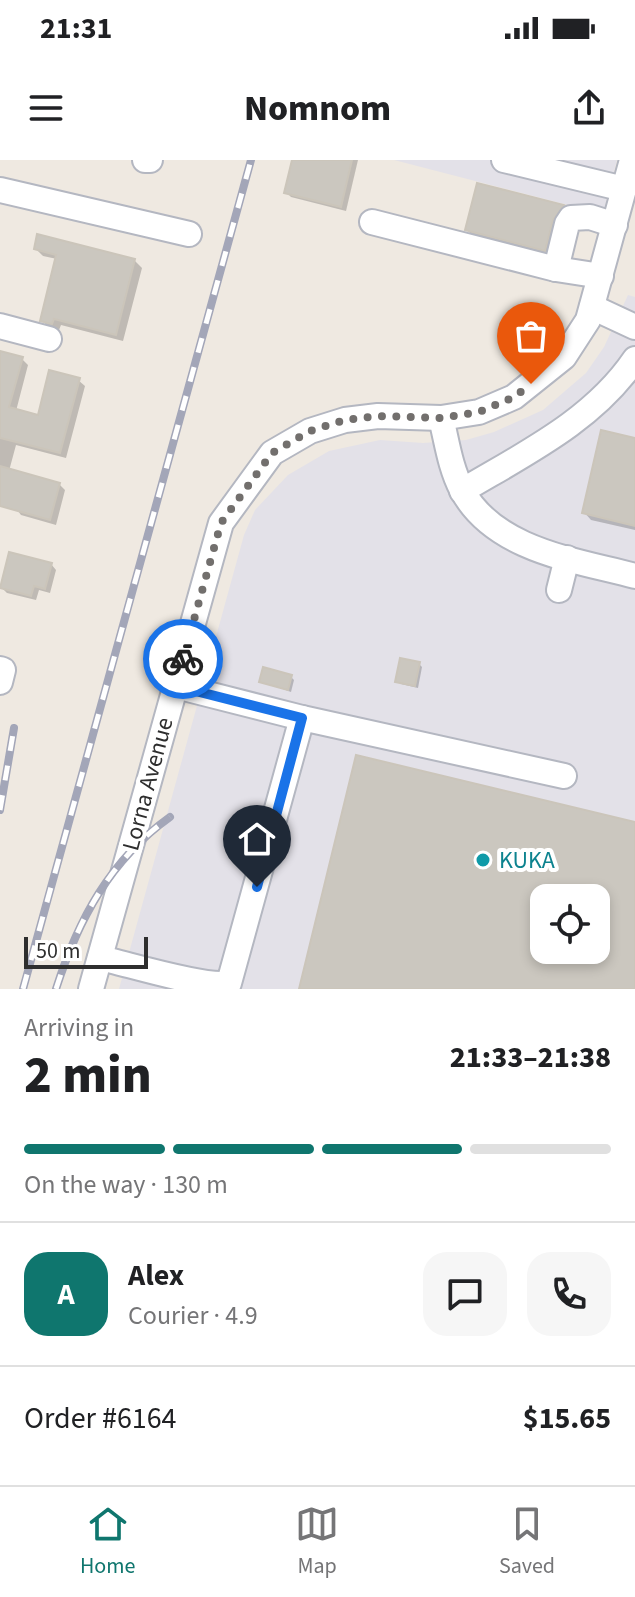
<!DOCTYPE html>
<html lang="en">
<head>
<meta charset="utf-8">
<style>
  body { margin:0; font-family:"Source Sans 3",sans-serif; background:#f6f6f6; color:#202124; height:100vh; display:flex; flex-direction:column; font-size:30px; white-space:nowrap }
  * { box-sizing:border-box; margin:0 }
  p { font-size:26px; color:#757577 }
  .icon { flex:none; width:44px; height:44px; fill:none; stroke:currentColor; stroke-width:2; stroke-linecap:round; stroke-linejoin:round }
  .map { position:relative; height:829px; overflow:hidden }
  .sheet { display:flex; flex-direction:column; background:#fff; flex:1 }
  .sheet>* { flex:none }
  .fabs { position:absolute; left:530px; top:724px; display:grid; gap:16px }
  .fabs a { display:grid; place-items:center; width:80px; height:80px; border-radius:16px; background:#fff; box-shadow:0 4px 12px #0003; font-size:40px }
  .scale { position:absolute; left:24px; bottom:20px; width:124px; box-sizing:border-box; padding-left:8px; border:4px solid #2e2e2e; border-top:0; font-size:22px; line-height:28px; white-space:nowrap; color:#2e2e2e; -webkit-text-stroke:6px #fff; paint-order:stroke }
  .pin { position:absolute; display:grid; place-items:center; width:68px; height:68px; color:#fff; margin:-82px -34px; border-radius:50% 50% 50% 0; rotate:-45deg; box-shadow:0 0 8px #0007 }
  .pin .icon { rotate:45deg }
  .courier { position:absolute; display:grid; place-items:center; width:80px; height:80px; margin:-40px; border:6px solid #1a73e8; border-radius:50%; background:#fff; color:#222; box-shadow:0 2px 10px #0007 }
  .headline em { font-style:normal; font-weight:800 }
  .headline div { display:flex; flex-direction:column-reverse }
  .headline { display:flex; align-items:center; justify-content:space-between; height:136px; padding:0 24px }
  h1 { font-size:52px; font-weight:800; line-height:60px }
  .bar { display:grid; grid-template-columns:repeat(4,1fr); gap:12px 8px; align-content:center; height:96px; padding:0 24px }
  .bar i { height:10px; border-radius:6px; background:#e0e0e0 }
  .bar .current { background:#0f766e }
  .bar p { grid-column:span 4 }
  .line { display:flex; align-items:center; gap:20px; padding:0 24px; border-top:2px solid #e0e0e0 }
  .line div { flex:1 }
  .round { display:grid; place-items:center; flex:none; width:84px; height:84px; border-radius:24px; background:#f6f6f6 }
  .status { display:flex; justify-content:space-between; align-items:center; height:56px; padding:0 40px; background:#fff; direction:ltr }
  .status svg { height:22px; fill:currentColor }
  header { display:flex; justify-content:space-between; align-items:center; height:104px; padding:0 24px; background:#fff; font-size:36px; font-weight:800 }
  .tabs { display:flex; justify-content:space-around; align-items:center; height:112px; border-top:2px solid #e0e0e0; background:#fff; font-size:22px; color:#757577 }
  .tabs a { display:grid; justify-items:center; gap:4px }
  .tabs .current { color:#0f766e }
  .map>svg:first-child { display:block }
  .industrial { fill:#e3e1e8; fill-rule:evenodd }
  .shadow { fill:#0003 }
  .building { fill:#cbc7bf; stroke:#cbc5ba; stroke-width:2; fill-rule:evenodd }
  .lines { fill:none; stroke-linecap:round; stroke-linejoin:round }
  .minor-casing { stroke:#b4b7c1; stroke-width:28 }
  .minor { stroke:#fff; stroke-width:24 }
  .rail-casing { stroke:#a3a6b8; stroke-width:8 }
  .rail { stroke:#fff; stroke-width:5; stroke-dasharray:15; stroke-linecap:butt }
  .done { stroke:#726f6d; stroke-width:8; stroke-dasharray:0 14.4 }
  .route { stroke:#1a73e8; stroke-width:10 }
  .culture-dot { fill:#0f9aa8; stroke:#fff; stroke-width:3 }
  .labels { text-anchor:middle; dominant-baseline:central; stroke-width:8; stroke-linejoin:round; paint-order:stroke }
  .street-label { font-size:24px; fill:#2e2e2e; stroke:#fff }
  .culture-label { font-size:24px; fill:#0d838f; stroke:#fff; text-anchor:start }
</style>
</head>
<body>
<div class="status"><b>21:31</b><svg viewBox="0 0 49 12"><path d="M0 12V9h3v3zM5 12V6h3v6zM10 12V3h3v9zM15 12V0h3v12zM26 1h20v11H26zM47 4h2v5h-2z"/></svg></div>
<header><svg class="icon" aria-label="menu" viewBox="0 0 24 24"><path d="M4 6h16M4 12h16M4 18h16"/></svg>Nomnom<svg class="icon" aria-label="share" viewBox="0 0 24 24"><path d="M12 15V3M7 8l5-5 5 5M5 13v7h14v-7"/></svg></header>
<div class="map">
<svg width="635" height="829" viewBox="0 0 635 829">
  <rect width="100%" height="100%" fill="#efe9e1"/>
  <g class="industrial">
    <path d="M394 0H617L603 54Z"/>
    <path d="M628 135 635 137V829H119L244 375 255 350 288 315 329 291 380 280 423 283 466 280 494 272 543 250 586 213 604 187ZM544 738H596V790H544Z"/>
  </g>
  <g class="shadow">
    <path d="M294 0H358L346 51 291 37 286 32Z"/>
    <path d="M563 46 570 53 552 97 474 77 467 70Z"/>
    <path d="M36 89 134 100 142 108 123 181 61 165 59 170 49 168 42 160 57 99 43 96Z"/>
    <path d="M0 193 22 199 28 205 16 251 40 258 78 220 85 226 66 298 16 285 9 311 59 324 65 330 56 365 21 355 0 327Z"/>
    <path d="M635 281V370L591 360 584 352Z"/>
    <path d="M51 404 56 410 50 433 39 430 36 440 7 433 2 428Z"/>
    <path d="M419 504 422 507 418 528 401 524 397 521Z"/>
    <path d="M291 517 294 520 291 532 261 521Z"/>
  </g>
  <g class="building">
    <path d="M292 0H352L341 47 284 33Z"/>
    <path d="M477 23 564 45 553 60 545 91 465 70Z"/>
    <path d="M37 74 135 99 116 175 54 159 52 164 40 161 56 95 34 89Z"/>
    <path d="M0 191 23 197 9 247 38 255 49 210 80 218 60 293 0 278Z"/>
    <path d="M601 270 635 278V366L582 353Z"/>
    <path d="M0 306 60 323 50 360 0 346Z"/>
    <path d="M9 392 52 403 45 429 34 426 31 436 0 428Z"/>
    <path d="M400 498 420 502 415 526 395 522Z"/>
    <path d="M263 507 292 515 288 530 259 522Z"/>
    <path d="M356 595 635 662V829H299ZM544 738H596V790H544Z"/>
  </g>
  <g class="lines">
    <g class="minor-casing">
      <g id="minor">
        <path d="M145 0H150"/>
        <path d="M504 0 624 29"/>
        <path d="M0 30 189 74"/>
        <path d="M372 62 556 109 601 116"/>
        <path d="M556 109 567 64 571 58 590 57 615 65"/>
        <path d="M592 147 635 167"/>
        <path d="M0 166 49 179"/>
        <path d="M441 258C447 282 450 307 462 330 494 390 575 400 635 416"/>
        <path d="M462 331C524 294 593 261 635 199"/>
        <path d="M559 430 567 398"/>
        <path d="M0 509 3 510 0 522"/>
        <path d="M176 526 302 558"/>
        <path d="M100 798C128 804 208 829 229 823L302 558 564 616"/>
        <path d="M91 829 221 363 272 293 310 271 345 260 378 256 441 258 479 252 514 237 564 197 588 160 632 0"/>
      </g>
    </g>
    <use href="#minor" class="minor"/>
    <g class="rail-casing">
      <g id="rail">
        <path d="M0 650 14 568"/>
        <path d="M23 829 251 0"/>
        <path d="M56 829C78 760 110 700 170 657"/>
      </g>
    </g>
    <use href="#rail" class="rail"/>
  </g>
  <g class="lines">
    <path class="done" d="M183 499 221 363 272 293 310 271 345 260 378 256 441 258 479 252 514 237 531 224"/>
    <path class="route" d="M183 499 176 526 302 558 257 727"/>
  </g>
  <circle class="culture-dot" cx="483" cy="700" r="8"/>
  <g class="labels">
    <g class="street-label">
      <text transform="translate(148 624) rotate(-75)">Lorna Avenue</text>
    </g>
    <g class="culture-label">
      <text x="499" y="700">KUKA</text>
    </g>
  </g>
</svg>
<div class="fabs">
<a><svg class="icon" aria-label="locate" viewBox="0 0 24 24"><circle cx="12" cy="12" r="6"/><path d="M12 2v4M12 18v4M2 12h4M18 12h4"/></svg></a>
</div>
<div class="scale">50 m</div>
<div class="pin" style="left:531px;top:224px;background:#ea580c"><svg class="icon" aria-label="bag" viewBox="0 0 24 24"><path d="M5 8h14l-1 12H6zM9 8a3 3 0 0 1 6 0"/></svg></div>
<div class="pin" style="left:257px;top:727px;background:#1f2937"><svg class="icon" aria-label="home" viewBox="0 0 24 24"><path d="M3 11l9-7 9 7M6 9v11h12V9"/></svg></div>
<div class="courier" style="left:183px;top:499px"><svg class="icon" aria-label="bike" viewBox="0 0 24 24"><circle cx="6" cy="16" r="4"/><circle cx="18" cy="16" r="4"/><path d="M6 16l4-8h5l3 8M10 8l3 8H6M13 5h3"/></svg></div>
</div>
<section class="sheet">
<div class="headline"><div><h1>2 min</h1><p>Arriving in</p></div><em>21:33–21:38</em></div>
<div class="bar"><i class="current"></i><i class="current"></i><i class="current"></i><i></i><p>On the way · 130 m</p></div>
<div class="line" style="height:144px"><b class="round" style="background:#0f766e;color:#fff">A</b><div><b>Alex</b><p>Courier · 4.9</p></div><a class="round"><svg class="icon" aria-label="chat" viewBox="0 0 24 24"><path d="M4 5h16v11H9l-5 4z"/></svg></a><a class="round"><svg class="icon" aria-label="phone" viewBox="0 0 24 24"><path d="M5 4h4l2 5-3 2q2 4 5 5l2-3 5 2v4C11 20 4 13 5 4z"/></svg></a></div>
<div class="line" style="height:104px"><div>Order #6164</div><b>$15.65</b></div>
</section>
<nav class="tabs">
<a class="current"><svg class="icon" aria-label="home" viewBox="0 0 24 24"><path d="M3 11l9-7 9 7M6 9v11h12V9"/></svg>Home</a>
<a><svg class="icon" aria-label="map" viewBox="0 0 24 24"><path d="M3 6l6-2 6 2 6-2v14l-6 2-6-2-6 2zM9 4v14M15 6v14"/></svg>Map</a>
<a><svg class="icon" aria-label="saved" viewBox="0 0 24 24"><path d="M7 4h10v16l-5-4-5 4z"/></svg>Saved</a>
</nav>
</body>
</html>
